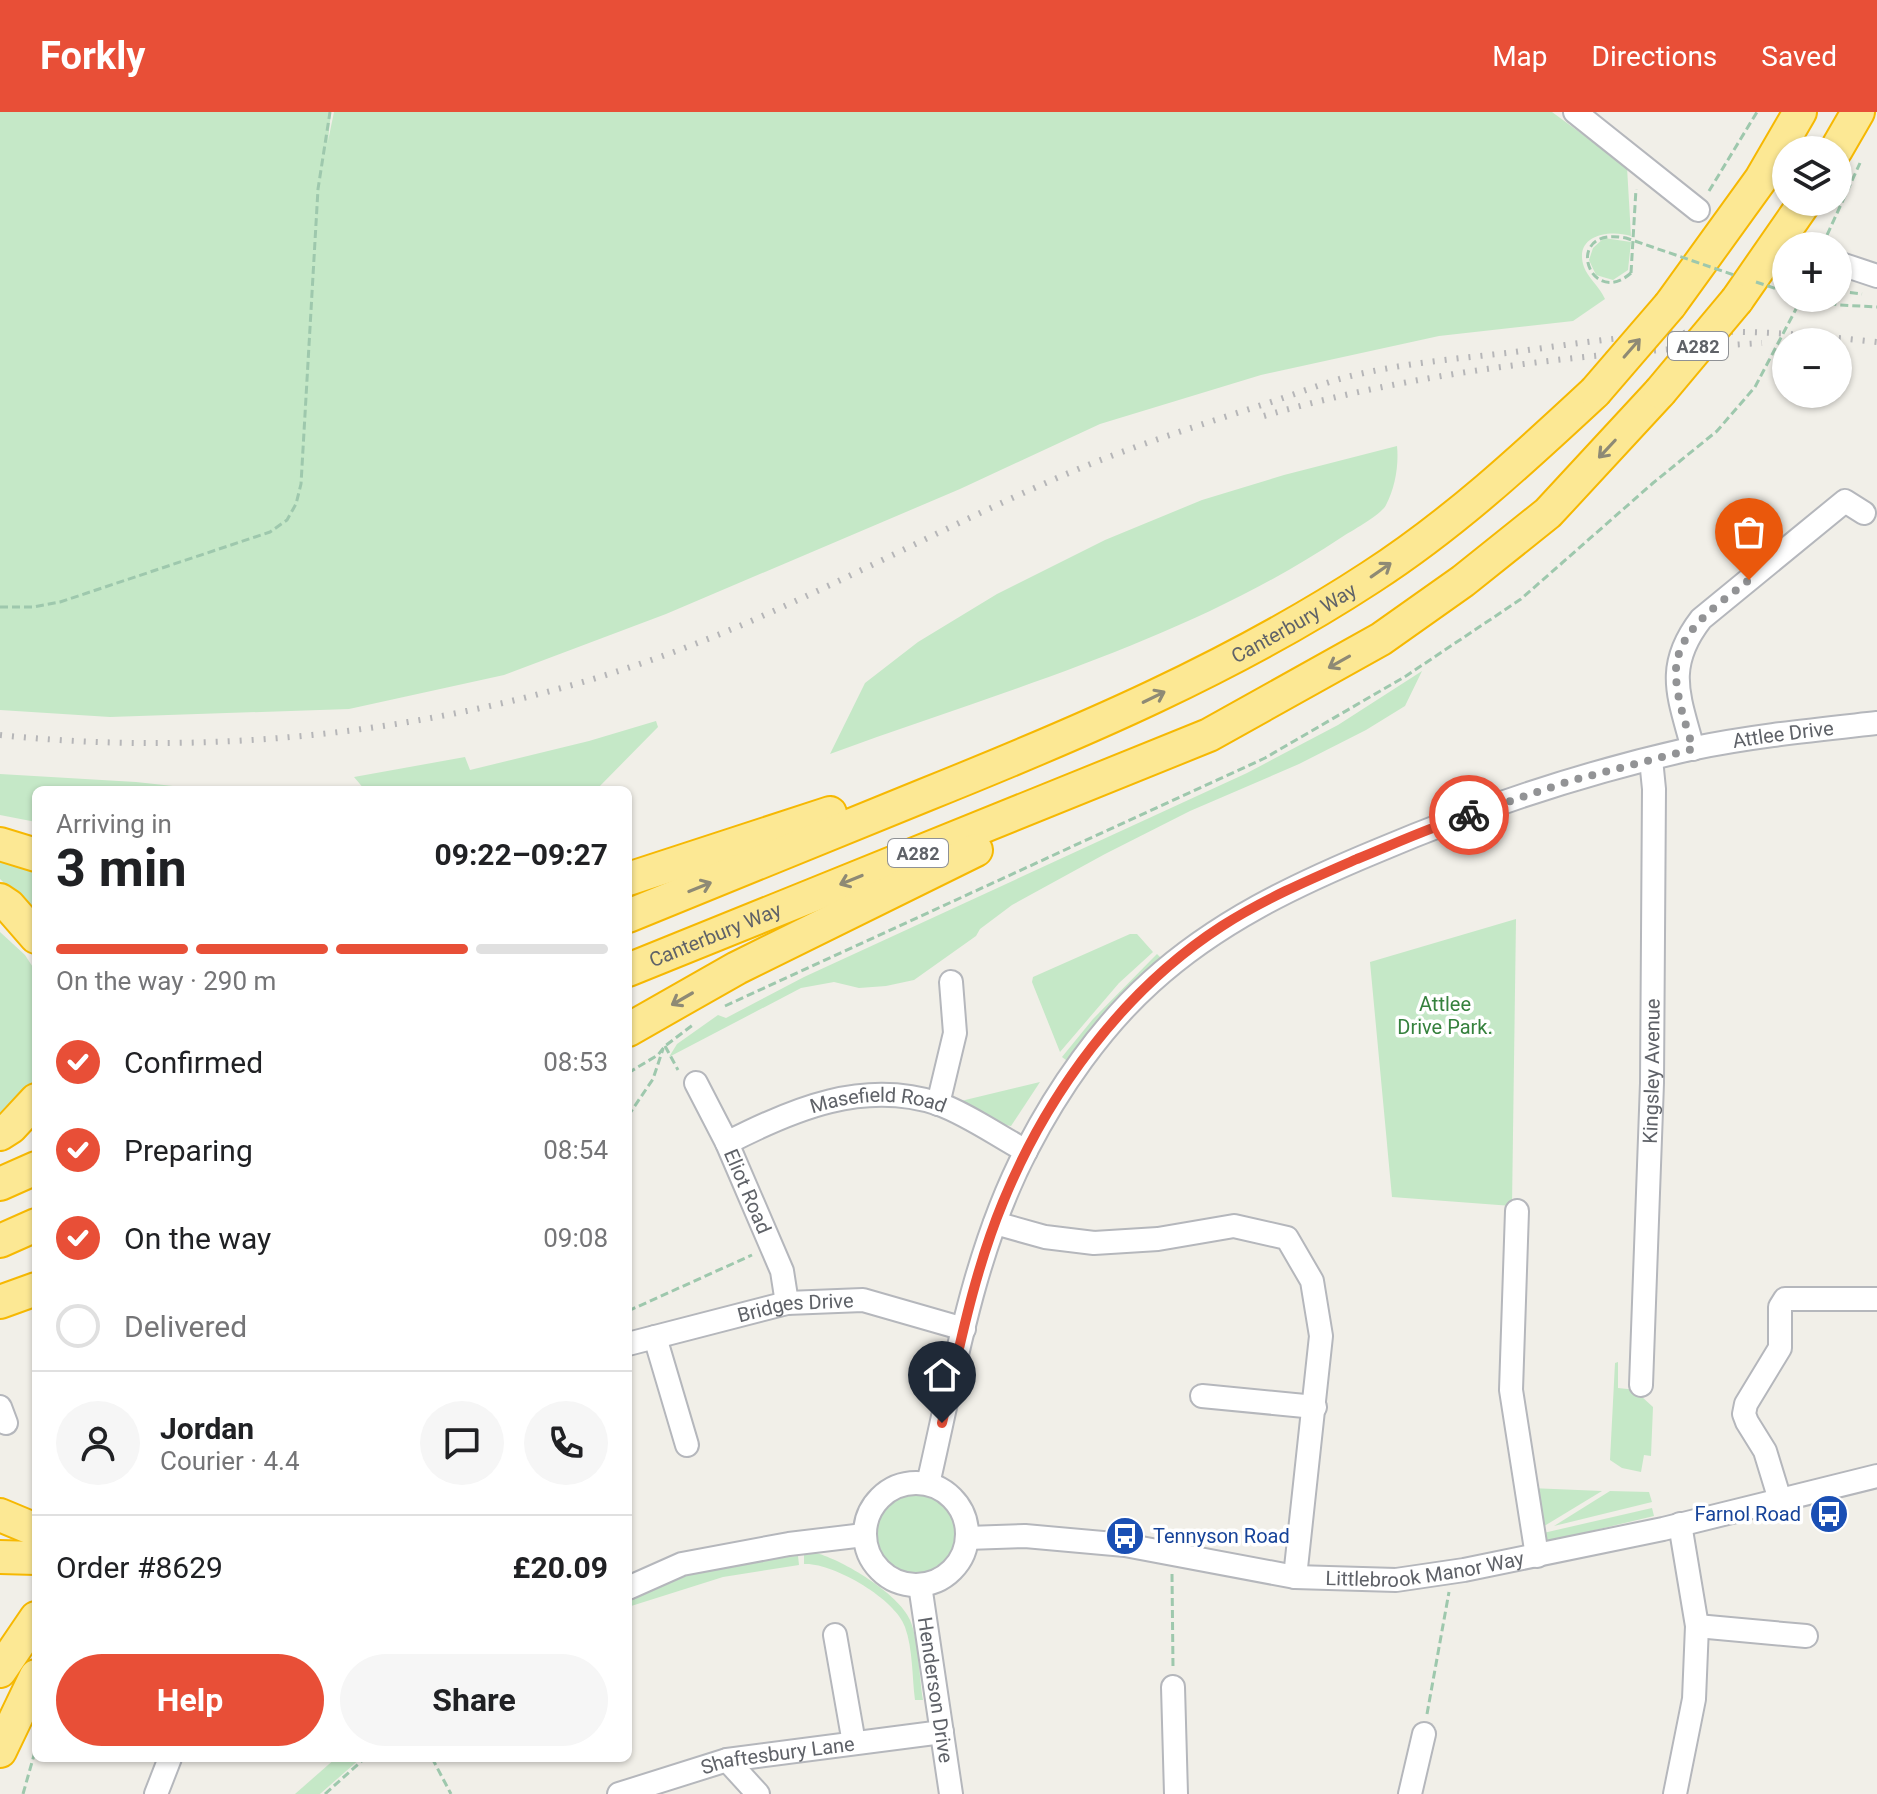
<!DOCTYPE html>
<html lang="en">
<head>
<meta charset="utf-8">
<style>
  body { margin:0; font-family:Roboto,sans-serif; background:#f6f6f6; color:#202124; height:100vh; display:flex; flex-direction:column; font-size:30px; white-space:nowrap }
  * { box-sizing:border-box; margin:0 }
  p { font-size:26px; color:#757577 }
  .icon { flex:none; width:44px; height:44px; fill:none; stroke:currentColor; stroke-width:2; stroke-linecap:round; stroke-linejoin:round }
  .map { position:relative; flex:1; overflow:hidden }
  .panel { position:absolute; left:32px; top:674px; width:600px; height:976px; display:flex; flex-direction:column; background:#fff; border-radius:12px; box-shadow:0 2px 6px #0004 }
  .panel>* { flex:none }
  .tools { position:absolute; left:1772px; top:24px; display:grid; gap:16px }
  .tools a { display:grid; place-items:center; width:80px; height:80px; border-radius:50%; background:#fff; box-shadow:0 2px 6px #0004; font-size:40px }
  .pin { position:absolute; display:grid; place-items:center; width:68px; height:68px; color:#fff; margin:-82px -34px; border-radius:50% 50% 50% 0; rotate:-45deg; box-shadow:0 0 8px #0007 }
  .pin .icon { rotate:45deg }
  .courier { position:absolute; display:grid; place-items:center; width:80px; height:80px; margin:-40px; border:6px solid #e84f37; border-radius:50%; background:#fff; color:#222; box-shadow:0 2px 10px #0007 }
  .summary em { font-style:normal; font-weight:700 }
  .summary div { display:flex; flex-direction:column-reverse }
  .summary { display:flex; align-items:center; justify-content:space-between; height:136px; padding:0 24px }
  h1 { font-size:52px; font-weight:700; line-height:60px }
  .bar { display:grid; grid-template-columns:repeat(4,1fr); gap:12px 8px; align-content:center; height:96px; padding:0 24px }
  .bar i { height:10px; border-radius:6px; background:#e0e0e0 }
  .bar .current { background:#e84f37 }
  .bar p { grid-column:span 4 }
  .line { display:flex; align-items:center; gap:20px; padding:0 24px; border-top:2px solid #e0e0e0 }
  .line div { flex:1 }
  .round { display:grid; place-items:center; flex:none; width:84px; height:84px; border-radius:42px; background:#f6f6f6 }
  ol { padding:0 24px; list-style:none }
  li { display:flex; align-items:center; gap:24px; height:88px }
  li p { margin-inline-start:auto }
  li .icon { padding:8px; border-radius:50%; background:#e84f37; color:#fff; stroke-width:4 }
  li:last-child { color:#757577 }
  li i { width:44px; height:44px; border:4px solid #e0e0e0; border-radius:50% }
  .action { display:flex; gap:16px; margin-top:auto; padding:16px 24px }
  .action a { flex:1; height:92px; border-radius:48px; background:#e84f37; color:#fff; font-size:32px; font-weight:700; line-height:92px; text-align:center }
  .action a+a { background:#f6f6f6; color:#202124 }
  header { display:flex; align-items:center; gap:48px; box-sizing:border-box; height:112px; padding:0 40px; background:#e84f37; color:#fff }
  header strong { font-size:38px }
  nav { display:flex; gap:44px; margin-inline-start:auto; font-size:28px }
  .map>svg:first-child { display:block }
  .green { fill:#c5e8c7 }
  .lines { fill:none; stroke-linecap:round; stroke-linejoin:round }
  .minor-casing { stroke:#b5b7bc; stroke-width:26 }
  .highway-casing { stroke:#f6b802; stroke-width:36 }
  .path { stroke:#9ec8ad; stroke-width:3; stroke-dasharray:8 4; stroke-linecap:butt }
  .minor { stroke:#fff; stroke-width:22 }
  .highway { stroke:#fce894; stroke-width:32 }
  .rail { stroke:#b6b6b8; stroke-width:6; stroke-dasharray:2 10; stroke-linecap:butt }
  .highway-bridge-casing { stroke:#f6b802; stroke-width:36; stroke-linecap:butt }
  .path-bridge { stroke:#9ec8ad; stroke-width:3; stroke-dasharray:8 4; stroke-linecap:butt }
  .highway-bridge { stroke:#fce894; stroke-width:32 }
  .oneway { stroke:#8e8a75 }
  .done { stroke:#929395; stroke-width:8; stroke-dasharray:0 14.4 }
  .route { stroke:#e84f37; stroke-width:10 }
  .labels { text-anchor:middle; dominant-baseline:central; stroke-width:7; stroke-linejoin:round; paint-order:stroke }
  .shield { fill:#fff; stroke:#8f9195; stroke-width:2 }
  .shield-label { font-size:18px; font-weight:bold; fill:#5f6268 }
  .street-label { font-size:20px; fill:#5f6268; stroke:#fff }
  .park-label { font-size:20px; fill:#35813d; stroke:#fff }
  .transit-label { font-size:20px; fill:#164399; stroke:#fff; text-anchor:end }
</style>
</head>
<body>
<header>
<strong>Forkly</strong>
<nav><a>Map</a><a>Directions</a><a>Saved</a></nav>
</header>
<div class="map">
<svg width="1877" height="1682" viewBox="0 0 1877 1682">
  <rect width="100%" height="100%" fill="#f1efe8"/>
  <g class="green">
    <path d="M0 0H331L328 29 334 0H1552L1627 55 1631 124C1609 117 1573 123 1584 155 1588 166 1599 174 1605 187L1573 209 1439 224 1261 263 1100 312 960 377 666 502 504 563 349 597 110 605 0 598Z"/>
    <path d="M1604 126 1631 130 1628 158 1613 168 1596 163 1589 148 1593 136Z"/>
    <path d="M1397 334C1399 353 1395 376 1386 393 1381 403 1353 418 1342 425 1186 529 1005 578 830 642L865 571 918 530 997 482 1105 428 1202 388 1284 363Z"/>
    <path d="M1422 559 1405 594 1366 618 1299 652 1190 699 1105 742 1012 793 980 817 976 824 914 868 886 874 859 876 834 870 801 876 669 945 677 932 718 903 726 906 804 865 1247 661 1338 613Z"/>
    <path d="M656 609 658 615 596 678H365L354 665 465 645 470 658 589 629Z"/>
    <path d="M0 662 136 670 210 678H36V710L0 703Z"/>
    <path d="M0 746 36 756V800L0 767Z"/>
    <path d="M1516 807 1512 1094 1392 1085 1370 850Z"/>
    <path d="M0 820 25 843 36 860V972L24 990 0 1013Z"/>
    <path d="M1130 822H1137L1153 840 1119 871 1060 940 1032 870 1033 865Z"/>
    <path d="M1157 842 1163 848 1070 951 1062 945 1093 907Z"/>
    <path d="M1040 970 1011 1014 1005 1013 961 989Z"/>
    <path d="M1618 1250V1276L1637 1278 1642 1285 1653 1295 1651 1344 1644 1343 1641 1360 1622 1356 1610 1348 1615 1251Z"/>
    <path d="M1530 1376 1602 1379 1541 1416Z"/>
    <path d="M1610 1379 1649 1380 1652 1390 1554 1414Z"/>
    <circle cx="917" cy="1423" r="44"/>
    <path d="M1652 1396 1654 1404 1541 1431 1539 1422Z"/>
    <path d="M816 1441C843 1448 899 1482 910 1508 919 1529 919 1565 923 1588H915C912 1565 913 1537 905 1515 896 1487 832 1450 804 1452V1443Z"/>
    <path d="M798 1444 799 1453 723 1465 628 1495V1483C684 1462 739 1449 798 1444Z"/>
    <path d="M336 1646H361L320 1682H295Z"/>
  </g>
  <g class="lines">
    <g class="minor-casing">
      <g id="minor">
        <path d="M1575 0 1698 98"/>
        <path d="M1838 151 1877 164"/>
        <path d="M1693 637C1679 584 1664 555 1701 507L1845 389 1864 401"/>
        <path id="s1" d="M696 971 727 1031 782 1159 787 1191"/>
        <path d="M938 992 955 921 951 870"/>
        <path id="s2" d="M727 1031C793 997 864 967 939 992 969 1003 998 1024 1026 1039"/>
        <path d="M1517 1099 1511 1278 1537 1444"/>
        <path d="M995 1111 1045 1125 1094 1131 1158 1127 1234 1114 1287 1126 1312 1169 1321 1224 1295 1465"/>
        <path d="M655 1225 687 1333"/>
        <path id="s3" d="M628 1232 787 1191 863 1188 964 1217"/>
        <path id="s4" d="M1641 1273 1652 971 1654 677 1651 647"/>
        <path d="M1202 1284 1315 1295"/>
        <path d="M0 1295 6 1311"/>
        <circle cx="916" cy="1422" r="51"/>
        <path id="s5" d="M928 1372C954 1260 973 1140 1027 1037 1058 977 1101 915 1151 870 1217 810 1295 773 1377 739 1478 696 1583 661 1690 637 1752 624 1814 618 1877 611"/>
        <path d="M1780 1388 1765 1339 1747 1310 1744 1302 1746 1292 1780 1236V1195L1785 1187H1877"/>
        <path id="s6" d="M967 1426 1025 1424 1125 1433 1295 1465 1396 1468 1464 1458 1663 1417 1877 1364"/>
        <path id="s7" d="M920 1473 951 1682"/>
        <path d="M628 1476 682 1452 789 1432 864 1423"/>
        <path d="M1697 1514 1806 1524"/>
        <path d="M835 1523 854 1631"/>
        <path d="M1173 1575 1176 1682"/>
        <path d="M727 1648 758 1682"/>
        <path d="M156 1682 170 1646"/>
        <path id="s8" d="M619 1682 727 1648 942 1620"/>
        <path d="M1410 1682 1424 1622"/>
        <path d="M1675 1682 1694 1587 1697 1514 1680 1412"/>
      </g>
    </g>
    <g class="highway-casing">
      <g id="highway">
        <path d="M1836 38 1858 0"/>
        <path d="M1737 188 1805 90"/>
        <path d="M1670 193 1761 67 1800 0"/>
        <path d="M0 732 36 743"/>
        <path d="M628 767 830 701"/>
        <path d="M0 788 9 794 36 825"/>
        <path id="s9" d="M628 804C727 764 826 724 925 683 1079 621 1232 556 1371 465 1453 412 1524 346 1595 280"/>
        <path id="s10" d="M628 858 1209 623 1381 527 1463 469 1548 401 1660 280"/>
        <path d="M628 918 737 856 976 738"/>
        <path d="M0 1022 11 1015 36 988"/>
        <path d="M0 1072 36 1056"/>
        <path d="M0 1129 36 1113"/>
        <path d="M0 1190 36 1177"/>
        <path d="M0 1403 36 1418"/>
        <path d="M0 1445 36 1446"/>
        <path d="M0 1559 36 1506"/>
        <path d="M0 1639 36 1564"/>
      </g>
    </g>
    <g class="path">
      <path d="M1709 79 1757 0"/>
      <path d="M1822 134 1860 51"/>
      <path d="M1631 161 1636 77"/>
      <path d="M1838 179 1862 182"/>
      <path d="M1805 186 1839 193 1877 195"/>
      <path d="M1796 197 1799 186"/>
      <path d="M0 495H33L60 490 270 420 287 408 296 392 301 372 318 77 330 0"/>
      <path d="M725 894 1265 646 1406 564 1521 487 1653 371 1717 319 1755 275"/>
      <path d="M665 934 678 958"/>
      <path d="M628 961 658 943 665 934 694 912"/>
      <path d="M628 1004 653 967 663 937"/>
      <path d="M628 1199 752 1143"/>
      <path d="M1172 1462 1173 1555"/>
      <path d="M1427 1602 1449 1480"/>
      <path d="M432 1646 451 1682"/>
      <path d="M23 1682 36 1636"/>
      <path d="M325 1682 365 1646"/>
    </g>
    <use href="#minor" class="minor"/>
    <use href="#highway" class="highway"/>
    <g class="rail">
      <path d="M1264 304C1425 257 1596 241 1762 231"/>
      <path d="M0 623C247 649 508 612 737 515 843 470 943 416 1048 370 1119 338 1194 315 1268 291 1293 283 1318 273 1343 266 1396 252 1453 247 1507 241 1565 233 1624 224 1682 221 1747 217 1812 223 1877 230"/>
    </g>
    <g class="highway-bridge-casing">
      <g id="highway-bridge">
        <path d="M1595 280 1670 193"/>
        <path d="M1660 280 1737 188"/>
      </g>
    </g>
    <g class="path-bridge">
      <path d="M1631 161C1589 198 1561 113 1626 126L1734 163"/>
      <path d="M1756 170 1786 180"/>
      <path d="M1755 275 1796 197"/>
    </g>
    <use href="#highway-bridge" class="highway-bridge"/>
  </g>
  <defs><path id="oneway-shaft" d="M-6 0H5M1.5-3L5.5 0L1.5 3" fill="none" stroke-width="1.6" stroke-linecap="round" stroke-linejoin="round" transform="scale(2)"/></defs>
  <g class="oneway">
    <use href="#oneway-shaft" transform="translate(1632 236) rotate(-49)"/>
    <use href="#oneway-shaft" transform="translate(1607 337) rotate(133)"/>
    <use href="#oneway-shaft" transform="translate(1381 458) rotate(-35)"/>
    <use href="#oneway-shaft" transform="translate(1339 550) rotate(151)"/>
    <use href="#oneway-shaft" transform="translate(1154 585) rotate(-26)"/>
    <use href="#oneway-shaft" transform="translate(851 768) rotate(158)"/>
    <use href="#oneway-shaft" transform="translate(700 775) rotate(-22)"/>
    <use href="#oneway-shaft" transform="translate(682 887) rotate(150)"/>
  </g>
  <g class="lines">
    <path class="done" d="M1469 703 1570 669 1693 637C1686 612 1675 583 1676 557 1678 517 1721 491 1749 468"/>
    <path class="route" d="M942 1311C959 1237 974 1160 1003 1090 1047 982 1123 878 1222 814 1264 787 1311 767 1357 747 1394 732 1431 715 1469 703"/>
  </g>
  <defs>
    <g id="bus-disc" transform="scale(2)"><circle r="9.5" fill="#1a4fb4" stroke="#fff"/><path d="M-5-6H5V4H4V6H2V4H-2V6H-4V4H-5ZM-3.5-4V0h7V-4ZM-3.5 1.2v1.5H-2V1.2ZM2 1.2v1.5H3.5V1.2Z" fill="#fff"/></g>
  </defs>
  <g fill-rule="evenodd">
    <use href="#bus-disc" x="1829" y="1402"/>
    <use href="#bus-disc" x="1125" y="1424"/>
  </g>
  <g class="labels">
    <g class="shield">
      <rect x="1668" y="220" width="60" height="28" rx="6"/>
      <rect x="888" y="727" width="60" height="28" rx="6"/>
    </g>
    <g class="shield-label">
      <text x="1698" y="234">A282</text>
      <text x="918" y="741">A282</text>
    </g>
    <g class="street-label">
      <text stroke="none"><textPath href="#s9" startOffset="728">Canterbury Way</textPath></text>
      <text stroke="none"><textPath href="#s5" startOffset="1246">Attlee Drive</textPath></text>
      <text stroke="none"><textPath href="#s10" startOffset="94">Canterbury Way</textPath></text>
      <text stroke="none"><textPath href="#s4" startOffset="314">Kingsley Avenue</textPath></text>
      <text stroke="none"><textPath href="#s2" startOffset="160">Masefield Road</textPath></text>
      <text stroke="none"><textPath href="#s1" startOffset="120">Eliot Road</textPath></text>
      <text stroke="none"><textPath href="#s3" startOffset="172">Bridges Drive</textPath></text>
      <text stroke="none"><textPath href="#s6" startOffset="462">Littlebrook Manor Way</textPath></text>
      <text stroke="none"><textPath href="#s7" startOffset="106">Henderson Drive</textPath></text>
      <text stroke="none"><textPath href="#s8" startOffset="164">Shaftesbury Lane</textPath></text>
    </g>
    <g class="park-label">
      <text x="1445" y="892">Attlee<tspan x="1445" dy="23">Drive Park.</tspan></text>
    </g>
    <g class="transit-label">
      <text x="1801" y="1402">Farnol Road</text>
      <text x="1153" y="1424" text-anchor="start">Tennyson Road</text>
    </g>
  </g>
</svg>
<div class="tools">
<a><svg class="icon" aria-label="layers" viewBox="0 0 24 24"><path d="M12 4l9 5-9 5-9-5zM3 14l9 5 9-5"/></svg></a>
<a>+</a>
<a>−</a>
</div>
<div class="pin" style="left:1749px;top:468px;background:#ea580c"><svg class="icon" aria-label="bag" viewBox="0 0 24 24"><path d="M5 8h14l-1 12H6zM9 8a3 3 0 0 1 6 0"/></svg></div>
<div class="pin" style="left:942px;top:1311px;background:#1f2937"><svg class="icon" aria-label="home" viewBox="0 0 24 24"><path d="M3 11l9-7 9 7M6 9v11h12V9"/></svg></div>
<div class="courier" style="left:1469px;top:703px"><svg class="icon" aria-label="bike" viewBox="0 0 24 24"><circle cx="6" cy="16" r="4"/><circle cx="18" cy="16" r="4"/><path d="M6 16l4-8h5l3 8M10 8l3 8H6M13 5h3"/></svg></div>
<section class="panel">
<div class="summary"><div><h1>3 min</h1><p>Arriving in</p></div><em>09:22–09:27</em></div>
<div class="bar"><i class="current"></i><i class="current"></i><i class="current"></i><i></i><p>On the way · 290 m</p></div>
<ol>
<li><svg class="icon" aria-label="check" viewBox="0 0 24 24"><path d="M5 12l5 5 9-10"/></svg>Confirmed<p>08:53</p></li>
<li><svg class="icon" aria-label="check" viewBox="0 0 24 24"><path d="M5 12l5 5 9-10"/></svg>Preparing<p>08:54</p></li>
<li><svg class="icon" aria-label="check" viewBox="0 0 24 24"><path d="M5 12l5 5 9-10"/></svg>On the way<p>09:08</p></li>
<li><i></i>Delivered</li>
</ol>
<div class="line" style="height:144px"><a class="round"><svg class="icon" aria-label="person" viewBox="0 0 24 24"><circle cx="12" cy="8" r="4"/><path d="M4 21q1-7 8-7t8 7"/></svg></a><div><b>Jordan</b><p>Courier · 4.4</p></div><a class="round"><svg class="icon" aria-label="chat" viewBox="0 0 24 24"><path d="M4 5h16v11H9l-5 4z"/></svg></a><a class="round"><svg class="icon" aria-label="phone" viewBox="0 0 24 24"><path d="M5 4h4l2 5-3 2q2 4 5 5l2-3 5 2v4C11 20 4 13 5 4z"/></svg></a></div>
<div class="line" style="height:104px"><div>Order #8629</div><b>£20.09</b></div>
<div class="action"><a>Help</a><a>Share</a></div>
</section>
</div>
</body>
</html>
